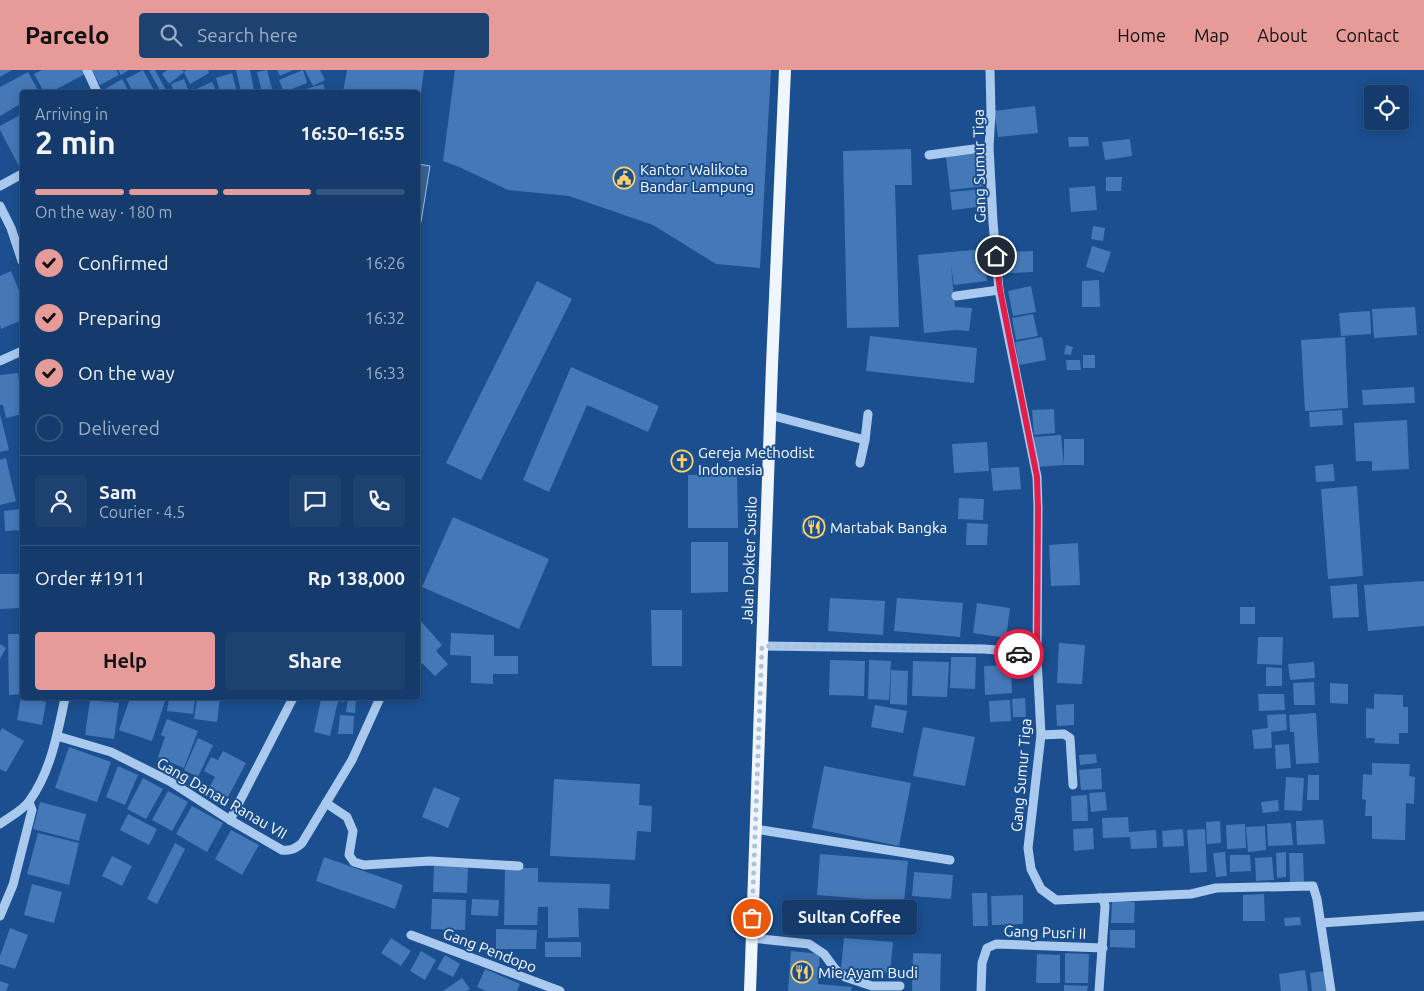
<!DOCTYPE html>
<html lang="en">
<head>
<meta charset="utf-8">
<style>
  body { margin:0; font-family:Ubuntu,sans-serif; background:#1d4271; color:#f1f3f6; height:100vh; display:flex; flex-direction:column; font-size:19px; white-space:nowrap }
  * { box-sizing:border-box; margin:0 }
  p { font-size:16px; color:#9dadc1 }
  .icon { flex:none; width:28px; height:28px; fill:none; stroke:currentColor; stroke-width:2; stroke-linecap:round; stroke-linejoin:round }
  .map { position:relative; flex:1; overflow:hidden }
  .side { position:absolute; left:20px; top:20px; width:400px; height:610px; display:flex; flex-direction:column; background:#143b6b; border-radius:5px; box-shadow:0 2px 12px #0003,0 0 0 1px #33557e }
  .side>* { flex:none }
  .fabs { position:absolute; left:1364px; top:15px; display:grid; gap:10px }
  .fabs a { display:grid; place-items:center; width:45px; height:45px; border-radius:5px; background:#143b6b; box-shadow:0 2px 12px #0003,0 0 0 1px #33557e; font-size:25px }
  .pin { position:absolute; display:grid; place-items:center; width:42px; height:42px; color:#fff; margin:-21px; border:2px solid #fff; border-radius:50%; box-shadow:0 1px 5px #0007 }
  .courier { position:absolute; display:grid; place-items:center; width:50px; height:50px; margin:-25px; border:4px solid #e11d48; border-radius:50%; background:#fff; color:#222; box-shadow:0 1px 6px #0007 }
  .bubble { position:absolute; height:35px; border-radius:5px; background:#143b6b; box-shadow:0 2px 12px #0003,0 0 0 1px #33557e; font-size:16px; font-weight:600; line-height:35px; text-align:center }
  .overview em { font-style:normal; font-weight:600 }
  .overview div { display:flex; flex-direction:column-reverse }
  .overview { display:flex; align-items:center; justify-content:space-between; height:85px; padding:0 15px }
  h1 { font-size:32px; font-weight:600; line-height:38px }
  .bar { display:grid; grid-template-columns:repeat(4,1fr); gap:8px 5px; align-content:center; height:60px; padding:0 15px }
  .bar i { height:6px; border-radius:4px; background:#33557e }
  .bar .current { background:#e69b98 }
  .bar p { grid-column:span 4 }
  .line { display:flex; align-items:center; gap:12px; padding:0 15px; border-top:1px solid #33557e }
  .line div { flex:1 }
  .round { display:grid; place-items:center; flex:none; width:52px; height:52px; border-radius:5px; background:#1d4271 }
  ol { padding:0 15px; list-style:none }
  li { display:flex; align-items:center; gap:15px; height:55px }
  li p { margin-inline-start:auto }
  li .icon { padding:5px; border-radius:50%; background:#e69b98; color:#111; stroke-width:4 }
  li:last-child { color:#9dadc1 }
  li i { width:28px; height:28px; border:2px solid #33557e; border-radius:50% }
  .button { display:flex; gap:10px; margin-top:auto; padding:10px 15px }
  .button a { flex:1; height:58px; border-radius:5px; background:#e69b98; color:#111; font-size:20px; font-weight:600; line-height:58px; text-align:center }
  .button a+a { background:#1d4271; color:#f1f3f6 }
  header { display:flex; align-items:center; gap:30px; box-sizing:border-box; height:70px; padding:0 25px; background:#e69b98; color:#111 }
  header strong { font-size:24px }
  nav { display:flex; gap:28px; margin-inline-start:auto; font-size:18px }
  .search { width:350px; height:45px; background:#1d4271; display:flex; align-items:center; gap:12px; box-sizing:border-box; padding:0 18px; border-radius:5px; color:#9dadc1; font-size:19px }
  .map>svg:first-child { display:block }
  .water { fill:#3c6290; stroke:#9cc4f0 }
  .building { fill:#4478b7 }
  .lines { fill:none; stroke-linecap:round; stroke-linejoin:round }
  .minor { stroke:#a9c9ee; stroke-width:9 }
  .major { stroke:#f0f6ff; stroke-width:12 }
  .done { stroke:#afc1d8; stroke-width:5; stroke-dasharray:0 9 }
  .route { stroke:#e11d48; stroke-width:6 }
  .labels { text-anchor:middle; dominant-baseline:central; stroke-width:4; stroke-linejoin:round; paint-order:stroke }
  .street-label { font-size:15px; fill:#fff; stroke:#1b4f8f }
  .poi-label { font-size:15px; fill:#fff; stroke:#1b4f8f; text-anchor:start }
</style>
</head>
<body>
<header>
<strong>Parcelo</strong>
<div class="search"><svg class="icon" aria-label="search" viewBox="0 0 24 24"><circle cx="10" cy="10" r="6"/><path d="M15 15l6 6"/></svg>Search here</div>
<nav><a>Home</a><a>Map</a><a>About</a><a>Contact</a></nav>
</header>
<div class="map">
<svg width="1424" height="921" viewBox="0 0 1424 921">
  <rect width="100%" height="100%" fill="#1b4f8f"/>
  <path class="water" d="M418 94 430 96 421 152H418Z"/>
  <g class="building">
    <path d="M0 0H12L0 7Z"/>
    <path d="M42 0H85L87 3 51 22H44L34 4Z"/>
    <path d="M92 0H116L119 5 100 15Z"/>
    <path d="M118 0H129L121 5Z"/>
    <path d="M143 0 155 22H133L126 9Z"/>
    <path d="M151 0H155L167 22H161L149 1Z"/>
    <path d="M167 0H182L184 2 169 14 162 4Z"/>
    <path d="M187 0H208L209 3 190 14 184 2Z"/>
    <path d="M236 0H250L254 20 241 22Z"/>
    <path d="M267 0 273 22H262L257 2Z"/>
    <path d="M277 0H293L280 6Z"/>
    <path d="M303 0 307 13 284 22 279 10Z"/>
    <path d="M305 0H320L325 10 313 16Z"/>
    <path d="M347 0H424L419 36 418 22H343Z"/>
    <path d="M455 0H771L760 198 716 194 653 155 569 126 508 120 459 97 443 91Z"/>
    <path d="M28 2 39 22H22V33L0 46V17Z"/>
    <path d="M232 3 237 22H220L216 8Z"/>
    <path d="M122 9 129 22H103L102 21Z"/>
    <path d="M184 9 189 22H174L171 14Z"/>
    <path d="M212 12 217 22H193L192 21Z"/>
    <path d="M323 14 326 22H296Z"/>
    <path d="M1035 36 1038 63 998 67 994 41Z"/>
    <path d="M22 44V102L0 60V56Z"/>
    <path d="M1068 67H1088L1089 76 1069 77Z"/>
    <path d="M1130 69 1132 86 1105 90 1102 72Z"/>
    <path d="M911 79 912 115H895L899 257 847 258 843 81Z"/>
    <path d="M981 83 985 116 950 120 946 87Z"/>
    <path d="M1106 107H1122L1121 121H1106Z"/>
    <path d="M1095 116 1097 140 1071 142 1069 118Z"/>
    <path d="M984 119 986 136 952 140 950 122Z"/>
    <path d="M1093 156 1105 158 1103 171 1091 169Z"/>
    <path d="M1092 176 1111 182 1104 203 1086 197Z"/>
    <path d="M984 179 987 211 954 215 951 196 955 237 972 238 969 261 956 260 924 263 918 185Z"/>
    <path d="M1033 181V202L1009 203 1008 182Z"/>
    <path d="M11 201 22 228V250L1 259 0 255V206Z"/>
    <path d="M1099 210 1100 237H1082V211Z"/>
    <path d="M537 211 572 229 481 410 446 393Z"/>
    <path d="M1031 216 1036 242 1013 246 1008 221Z"/>
    <path d="M1415 237 1417 265 1374 268 1372 239Z"/>
    <path d="M1370 241 1371 264 1341 266 1339 243Z"/>
    <path d="M1033 244 1038 266 1016 270 1012 248Z"/>
    <path d="M870 266 977 278 974 313 866 301Z"/>
    <path d="M1042 267 1046 290 1019 295 1015 272Z"/>
    <path d="M1345 267 1348 338 1305 341 1301 270Z"/>
    <path d="M1066 275 1073 277 1071 285 1064 284Z"/>
    <rect x="1083" y="285" width="12" height="13"/>
    <path d="M1066 290H1080L1081 300H1067Z"/>
    <path d="M571 297 659 336 648 362 587 335 549 422 523 410Z"/>
    <path d="M18 303 20 320H22V344L6 348 3 335H0V305Z"/>
    <path d="M1414 317 1415 333 1363 335 1362 320Z"/>
    <path d="M1054 339 1055 363 1034 365 1032 340Z"/>
    <path d="M1342 340 1343 355 1310 357 1309 342Z"/>
    <path d="M0 344 9 380 0 382Z"/>
    <path d="M1407 350 1409 399 1372 401V391H1356L1354 353Z"/>
    <path d="M1061 365 1064 395 1036 397 1034 367Z"/>
    <rect x="1064" y="369" width="20" height="26"/>
    <path d="M987 372 989 401 954 403 952 374Z"/>
    <path d="M6 388 16 431 0 435V390Z"/>
    <path d="M1333 394 1335 411 1316 412 1315 396Z"/>
    <path d="M1019 397 1021 419 993 421 991 398Z"/>
    <path d="M737 404 738 458H688V405Z"/>
    <path d="M1357 416 1363 506 1328 509 1321 419Z"/>
    <path d="M959 428 984 429 983 450 958 449Z"/>
    <path d="M22 439V460L5 461 4 441Z"/>
    <path d="M453 447 549 489 519 559 422 517Z"/>
    <path d="M803 448 825 449 824 466 802 464Z"/>
    <path d="M967 453 988 454 987 475H966Z"/>
    <path d="M691 472H728V522L691 523Z"/>
    <path d="M1078 473 1080 515 1051 516 1049 475Z"/>
    <path d="M0 504H20V538L0 539Z"/>
    <path d="M1424 511V556L1368 561 1364 515Z"/>
    <path d="M1357 514 1359 547 1333 548 1330 516Z"/>
    <path d="M830 528 885 531 883 565 828 561Z"/>
    <path d="M897 528 963 533 960 567 894 561Z"/>
    <path d="M977 533 1010 538 1006 568 973 563Z"/>
    <rect x="1240" y="537" width="15" height="17"/>
    <path d="M651 540H682V596H652Z"/>
    <path d="M418 548 442 575 436 581 448 594 435 606 422 593 418 597Z"/>
    <path d="M451 563 494 565V586H518V604H493V614L471 613V586L450 585Z"/>
    <path d="M8 564H22V624L9 625Z"/>
    <path d="M1258 567H1283L1282 595 1257 594Z"/>
    <path d="M1059 573 1085 575 1082 614 1057 613Z"/>
    <path d="M0 574 6 578 0 589Z"/>
    <path d="M951 587H976L975 619 950 618Z"/>
    <path d="M830 590 865 591 864 626 829 625Z"/>
    <path d="M869 590 891 591 889 630 868 629Z"/>
    <path d="M913 591 949 592 947 627 912 626Z"/>
    <path d="M1314 592 1315 608 1290 610 1288 594Z"/>
    <path d="M1011 595 1012 623 985 625 984 596Z"/>
    <path d="M1266 597 1282 598V616H1266Z"/>
    <path d="M891 600 908 601 907 635 890 634Z"/>
    <path d="M1314 612 1315 635H1294L1293 613Z"/>
    <path d="M1330 613 1348 614V634L1330 633Z"/>
    <path d="M1258 624H1284L1285 640 1259 641Z"/>
    <path d="M1374 624 1403 625V637H1408V663H1399V674L1374 673 1375 668H1366V638L1374 639Z"/>
    <path d="M21 627 46 632 42 655 17 650Z"/>
    <path d="M130 628H166L152 671 119 660Z"/>
    <path d="M169 628H195L193 644 167 641Z"/>
    <path d="M197 628H220L217 652 194 649Z"/>
    <path d="M318 628H344V632L338 631 330 666 314 662 321 629Z"/>
    <path d="M348 628H356L355 643 346 642Z"/>
    <path d="M1025 628 1026 647H1013L1012 629Z"/>
    <path d="M90 630 119 633 114 669 85 665Z"/>
    <path d="M1010 630 1011 651 990 652 989 631Z"/>
    <path d="M1074 634V655L1057 656 1056 635Z"/>
    <path d="M875 635 907 641 903 663 871 657Z"/>
    <path d="M1316 643 1319 693 1296 694 1294 662H1290L1289 645Z"/>
    <path d="M1286 644 1287 660 1271 662 1272 678 1254 679 1252 660 1268 658 1267 645Z"/>
    <path d="M340 645 354 646 353 664H338Z"/>
    <path d="M167 649 198 661 184 698 158 687 165 667 161 665Z"/>
    <path d="M923 657 975 667 965 716 913 706Z"/>
    <path d="M2 658 24 671 6 702 0 699V662Z"/>
    <path d="M198 668 213 675 198 707 184 700Z"/>
    <path d="M1289 674 1291 698 1276 699 1275 675Z"/>
    <path d="M69 677 111 692 97 732 55 718Z"/>
    <path d="M223 681 246 693 228 727 209 718 215 707 204 701 211 687 218 690Z"/>
    <path d="M1096 684 1097 693 1080 695 1079 685Z"/>
    <path d="M1372 693 1410 694 1409 706 1415 707 1414 734 1406 733 1405 770 1372 769V746H1365L1366 730 1362 729 1363 704 1372 705Z"/>
    <path d="M118 696 138 705 125 735 106 727Z"/>
    <path d="M824 696 911 713 899 776 812 758Z"/>
    <path d="M1101 698 1102 719 1081 720 1079 700Z"/>
    <path d="M1308 705H1319V730H1307Z"/>
    <path d="M1286 707 1304 708 1302 741 1284 740Z"/>
    <path d="M143 708 163 719 146 749 127 739Z"/>
    <path d="M554 709 640 714 639 735 652 736 651 762 637 761 635 790 550 786Z"/>
    <path d="M434 717 460 728 448 758 422 747Z"/>
    <path d="M168 721 188 732 172 761 152 750Z"/>
    <path d="M1105 722 1107 740 1091 742 1089 723Z"/>
    <path d="M1087 725 1088 751H1072L1071 726Z"/>
    <path d="M1278 730 1279 741 1263 743 1261 732Z"/>
    <path d="M40 732 86 744 79 771 33 759Z"/>
    <path d="M192 736 223 753 207 782 176 764Z"/>
    <path d="M128 744 157 759 149 775 120 760Z"/>
    <path d="M1128 747 1129 762 1156 760 1157 778 1131 779 1130 767 1103 768 1102 748Z"/>
    <path d="M1323 750 1325 774 1297 775 1296 751Z"/>
    <path d="M1220 751 1221 773 1207 774 1206 752Z"/>
    <path d="M1291 753 1293 775 1268 776 1267 754Z"/>
    <path d="M1245 754 1246 778 1227 779 1226 755Z"/>
    <path d="M1265 756 1266 780 1248 782 1246 757Z"/>
    <path d="M1093 758 1094 779 1074 781 1073 759Z"/>
    <path d="M1183 759 1184 776 1163 777 1162 761Z"/>
    <path d="M1205 759 1207 802 1190 803 1187 760Z"/>
    <path d="M231 760 259 775 242 805 215 789Z"/>
    <path d="M38 763 79 773 69 815 27 804Z"/>
    <path d="M175 773 185 779 157 834 147 829Z"/>
    <path d="M1225 782 1227 806 1216 807 1213 783Z"/>
    <path d="M1286 782V807L1277 808 1276 783Z"/>
    <path d="M1289 783H1303L1304 812 1290 813Z"/>
    <path d="M820 784 908 791 904 832 817 825Z"/>
    <path d="M1230 785H1250L1251 801 1230 802Z"/>
    <path d="M112 786 132 796 122 816 102 806Z"/>
    <path d="M324 787 403 815 395 839 316 811Z"/>
    <path d="M1272 787 1274 810 1256 811 1255 788Z"/>
    <path d="M434 794 468 795 467 823 433 822Z"/>
    <path d="M505 798H538V812L610 814 609 839 578 838 579 867 548 868V837H538L537 855H504Z"/>
    <path d="M914 802 953 805 951 829 912 826Z"/>
    <path d="M32 814 62 822 54 853 24 845Z"/>
    <path d="M972 823H987L988 856H973Z"/>
    <path d="M1264 824 1265 851H1243V825Z"/>
    <path d="M1023 825V854L992 855 991 826Z"/>
    <path d="M432 829 466 830 465 860 431 859Z"/>
    <path d="M472 829 499 830 498 846 471 845Z"/>
    <path d="M1112 831 1135 832 1134 853H1111Z"/>
    <path d="M800 832 858 835V843L867 844 866 865 792 862 793 838 800 839Z"/>
    <path d="M1300 847 1301 855 1285 856 1284 848Z"/>
    <path d="M10 858 28 865 15 899 0 894V886Z"/>
    <path d="M496 859 537 860 536 879H496Z"/>
    <path d="M1110 860H1135V878L1110 877Z"/>
    <path d="M391 868 411 881 401 896 381 883Z"/>
    <path d="M844 868 893 872 890 903 841 899Z"/>
    <rect x="545" y="872" width="36" height="15"/>
    <path d="M421 881 436 890 425 910 410 901Z"/>
    <path d="M791 881 820 884 818 914 852 917 851 921H788Z"/>
    <path d="M913 883 941 884 940 921H912Z"/>
    <path d="M1065 883 1089 884 1088 913H1065Z"/>
    <path d="M1037 884 1060 885V913H1036Z"/>
    <path d="M445 885 460 894 453 907 437 899Z"/>
    <path d="M485 899 520 914 517 921H486L477 917Z"/>
    <path d="M1305 900 1308 921H1281L1279 904Z"/>
    <path d="M1325 901 1327 921H1312L1310 903Z"/>
    <path d="M462 908 470 919 467 921H443Z"/>
    <path d="M0 911 9 914 6 921H0Z"/>
    <path d="M1064 915 1088 916 1087 921H1064Z"/>
  </g>
  <g class="lines">
    <g class="minor">
      <path d="M87 0 97 22"/>
      <path d="M990 0 991 43 989 77 993 152 999 220 1037 407 1038 438 1037 588 1041 665 1028 778 1031 799 1041 819 1056 830 1191 824 1216 818 1313 816 1317 829 1331 921"/>
      <path d="M929 85 989 77"/>
      <path d="M0 116 22 104"/>
      <path d="M0 136 11 158 22 191"/>
      <path d="M956 226 999 220"/>
      <path d="M0 291 22 281"/>
      <path d="M770 345 865 370 860 393"/>
      <path d="M865 370 868 344"/>
      <path d="M762 576 984 579 1009 581 1037 588"/>
      <path d="M1041 665 1064 664 1070 668 1073 715"/>
      <path d="M57 666 111 682 171 712 230 750 282 780C291 781 295 779 302 773L352 690 380 628"/>
      <path d="M326 733 347 747 353 761 349 785 354 792 364 795 430 791 519 796"/>
      <path d="M230 750 293 628"/>
      <path d="M0 754C9 747 24 740 30 730 51 701 58 661 65 628"/>
      <path d="M755 759 950 790"/>
      <path d="M0 846 13 815 32 740 29 732"/>
      <path d="M1321 853 1424 846"/>
      <path d="M411 865 560 921"/>
      <path d="M751 868 809 874 824 884 835 899 845 907 872 916H900"/>
      <path d="M981 921 982 893 987 878 996 874 1103 878"/>
      <path d="M1099 921 1105 836 1104 831 1100 828"/>
    </g>
    <path class="major" d="M750 921 772 295 785 0"/>
  </g>
  <g class="lines">
    <path class="done" d="M752 848 762 576 984 579 1019 584"/>
    <path class="route" d="M996 186 1000 220 1037 407 1038 438 1037 588 1019 584"/>
  </g>
  <defs>
    <g id="civic-ring" transform="scale(1.125)"><circle r="9.5" fill="#1b4f8f" stroke="#ffd166" stroke-width="1.5"/><path d="M-.6-6.5H3V-4.5H.6V-3L4-1V1h2V6H-6V1h2V-1L-.6-3ZM-1.2 2.5V6h2.4V2.5Z" fill="#ffd166"/></g>
    <g id="church-ring" transform="scale(1.125)"><circle r="9.5" fill="#1b4f8f" stroke="#ffd166" stroke-width="1.5"/><path d="M-1.2-6h2.4v3.5h3.3v2.4h-3.3V6h-2.4V-.1h-3.3v-2.4h3.3Z" fill="#ffd166"/></g>
    <g id="restaurant-ring" transform="scale(1.125)"><circle r="9.5" fill="#1b4f8f" stroke="#ffd166" stroke-width="1.5"/><path d="M-5-6h1v4h1v-4h1v4h1v-4h1v5L-1.5 .5V6h-2V.5L-5-1ZM5-6V6H3V1.5H1.5Q1.5-4 5-6Z" fill="#ffd166"/></g>
  </defs>
  <g fill-rule="evenodd">
    <use href="#civic-ring" x="624" y="108"/>
    <use href="#church-ring" x="682" y="391"/>
    <use href="#restaurant-ring" x="814" y="457"/>
    <use href="#restaurant-ring" x="802" y="902"/>
  </g>
  <g class="labels">
    <g class="street-label">
      <text transform="translate(979 96) rotate(-91)">Gang Sumur Tiga</text>
      <text transform="translate(749 490) rotate(-88)">Jalan Dokter Susilo</text>
      <text transform="translate(1021 705) rotate(-85)">Gang Sumur Tiga</text>
      <text transform="translate(222 728) rotate(30)">Gang Danau Ranau VII</text>
      <text transform="translate(1045 862) rotate(2)">Gang Pusri II</text>
      <text transform="translate(490 880) rotate(21)">Gang Pendopo</text>
    </g>
    <g class="poi-label">
      <text x="640" y="99">Kantor Walikota<tspan x="640" dy="17">Bandar Lampung</tspan></text>
      <text x="698" y="382">Gereja Methodist<tspan x="698" dy="17">Indonesia</tspan></text>
      <text x="830" y="457">Martabak Bangka</text>
      <text x="818" y="902">Mie Ayam Budi</text>
    </g>
  </g>
</svg>
<div class="fabs">
<a><svg class="icon" aria-label="locate" viewBox="0 0 24 24"><circle cx="12" cy="12" r="6"/><path d="M12 2v4M12 18v4M2 12h4M18 12h4"/></svg></a>
</div>
<div class="pin" style="left:752px;top:848px;background:#ea580c"><svg class="icon" aria-label="bag" viewBox="0 0 24 24"><path d="M5 8h14l-1 12H6zM9 8a3 3 0 0 1 6 0"/></svg></div>
<div class="pin" style="left:996px;top:186px;background:#1f2937"><svg class="icon" aria-label="home" viewBox="0 0 24 24"><path d="M3 11l9-7 9 7M6 9v11h12V9"/></svg></div>
<div class="courier" style="left:1019px;top:584px"><svg class="icon" aria-label="car" viewBox="0 0 24 24"><path d="M5 17H2v-5l4-1 3-4h7l3 4 3 1v5h-3M9 17h6M6 11h13"/><circle cx="7" cy="17" r="2"/><circle cx="17" cy="17" r="2"/></svg></div>
<div class="bubble" style="left:782px;top:830px;width:135px">Sultan Coffee</div>
<section class="side">
<div class="overview"><div><h1>2 min</h1><p>Arriving in</p></div><em>16:50–16:55</em></div>
<div class="bar"><i class="current"></i><i class="current"></i><i class="current"></i><i></i><p>On the way · 180 m</p></div>
<ol>
<li><svg class="icon" aria-label="check" viewBox="0 0 24 24"><path d="M5 12l5 5 9-10"/></svg>Confirmed<p>16:26</p></li>
<li><svg class="icon" aria-label="check" viewBox="0 0 24 24"><path d="M5 12l5 5 9-10"/></svg>Preparing<p>16:32</p></li>
<li><svg class="icon" aria-label="check" viewBox="0 0 24 24"><path d="M5 12l5 5 9-10"/></svg>On the way<p>16:33</p></li>
<li><i></i>Delivered</li>
</ol>
<div class="line" style="height:90px"><a class="round"><svg class="icon" aria-label="person" viewBox="0 0 24 24"><circle cx="12" cy="8" r="4"/><path d="M4 21q1-7 8-7t8 7"/></svg></a><div><b>Sam</b><p>Courier · 4.5</p></div><a class="round"><svg class="icon" aria-label="chat" viewBox="0 0 24 24"><path d="M4 5h16v11H9l-5 4z"/></svg></a><a class="round"><svg class="icon" aria-label="phone" viewBox="0 0 24 24"><path d="M5 4h4l2 5-3 2q2 4 5 5l2-3 5 2v4C11 20 4 13 5 4z"/></svg></a></div>
<div class="line" style="height:65px"><div>Order #1911</div><b>Rp 138,000</b></div>
<div class="button"><a>Help</a><a>Share</a></div>
</section>
</div>
</body>
</html>
